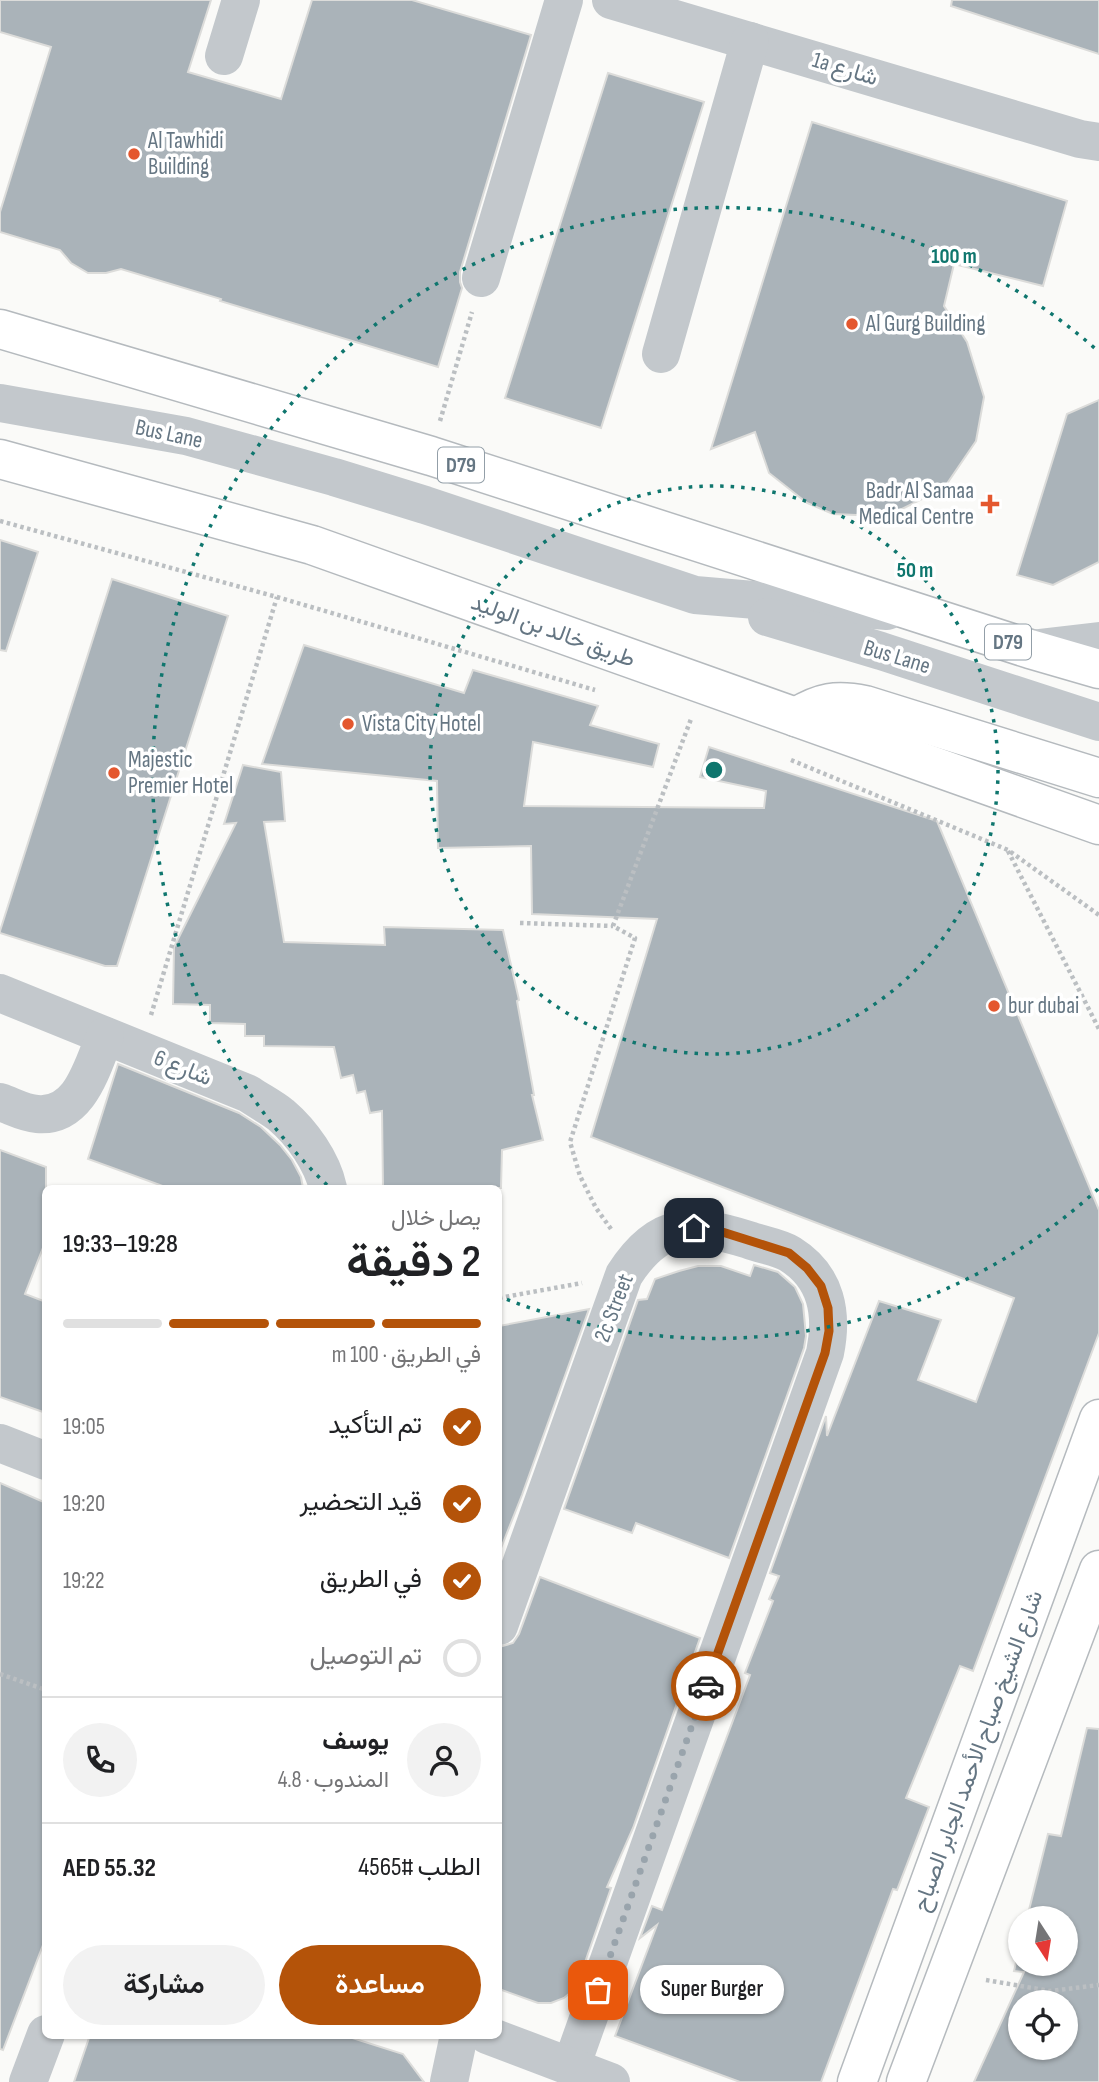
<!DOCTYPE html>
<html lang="ar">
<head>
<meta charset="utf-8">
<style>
  body { margin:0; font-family:"Sofia Sans Condensed",Vazirmatn,sans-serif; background:#f2f2f2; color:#202124; direction:rtl; height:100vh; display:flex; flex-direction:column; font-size:26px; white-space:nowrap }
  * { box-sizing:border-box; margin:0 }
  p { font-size:23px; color:#757577 }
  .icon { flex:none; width:38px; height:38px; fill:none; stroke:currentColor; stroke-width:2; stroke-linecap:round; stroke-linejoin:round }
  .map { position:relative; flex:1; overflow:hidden; direction:ltr }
  .drawer { position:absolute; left:42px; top:1185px; width:460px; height:854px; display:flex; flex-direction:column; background:#fff; border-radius:10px; box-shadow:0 2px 5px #0004; direction:rtl }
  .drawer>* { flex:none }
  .needle { width:46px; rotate:168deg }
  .fabs { position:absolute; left:1008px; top:1906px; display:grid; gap:14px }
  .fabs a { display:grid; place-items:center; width:70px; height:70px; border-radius:50%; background:#fff; box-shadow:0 2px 5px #0004; font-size:35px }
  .pin { position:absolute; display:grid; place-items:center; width:60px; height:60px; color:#fff; margin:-30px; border-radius:14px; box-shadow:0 4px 10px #0006 }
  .courier { position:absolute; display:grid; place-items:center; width:70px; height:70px; margin:-35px; border:5px solid #b45309; border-radius:50%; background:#fff; color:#222; box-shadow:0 2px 9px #0007 }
  .bubble { position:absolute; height:49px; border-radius:24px; background:#fff; box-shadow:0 2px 5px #0004; font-size:23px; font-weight:600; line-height:49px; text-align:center; direction:rtl }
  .head em { font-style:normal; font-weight:600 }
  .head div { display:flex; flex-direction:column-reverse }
  .head { display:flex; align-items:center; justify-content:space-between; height:119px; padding:0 21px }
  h1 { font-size:46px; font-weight:600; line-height:52px }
  .bar { display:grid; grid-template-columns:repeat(4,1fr); gap:10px 7px; align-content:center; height:84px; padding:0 21px }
  .bar i { height:9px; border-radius:5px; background:#e0e0e0 }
  .bar .selected { background:#b45309 }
  .bar p { grid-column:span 4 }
  .line { display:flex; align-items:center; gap:18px; padding:0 21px; border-top:2px solid #e0e0e0 }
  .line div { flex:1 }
  .round { display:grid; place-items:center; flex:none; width:74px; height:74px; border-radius:37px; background:#f2f2f2 }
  ol { padding:0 21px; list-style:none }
  li { display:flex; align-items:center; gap:21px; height:77px }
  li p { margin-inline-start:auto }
  li .icon { padding:7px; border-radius:50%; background:#b45309; color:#fff; stroke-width:4 }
  li:last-child { color:#757577 }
  li i { width:38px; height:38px; border:4px solid #e0e0e0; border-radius:50% }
  .action { display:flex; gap:14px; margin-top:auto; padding:14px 21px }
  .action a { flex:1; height:80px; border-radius:42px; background:#b45309; color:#fff; font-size:28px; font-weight:600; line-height:80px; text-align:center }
  .action a+a { background:#f2f2f2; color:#202124 }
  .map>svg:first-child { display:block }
  .building { fill:#aab3b9; stroke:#dcdcda; stroke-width:2; fill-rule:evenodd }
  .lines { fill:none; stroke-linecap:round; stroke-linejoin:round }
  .major-casing { stroke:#b5babe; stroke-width:41 }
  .path { stroke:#bbbfc2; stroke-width:4.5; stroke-dasharray:3.5 3.5; stroke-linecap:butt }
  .minor { stroke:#c3c8cc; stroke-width:38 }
  .major { stroke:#fff; stroke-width:38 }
  .done { stroke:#99a4ac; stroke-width:7; stroke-dasharray:0 12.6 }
  .route { stroke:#b45309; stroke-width:9 }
  .ring { fill:none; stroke:#0f766e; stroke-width:3.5; stroke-dasharray:3.5 7 }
  .poi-dot { fill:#e4572e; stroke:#fff; stroke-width:2.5 }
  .labels { text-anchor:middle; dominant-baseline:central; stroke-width:7; stroke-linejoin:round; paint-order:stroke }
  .shield { fill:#fff; stroke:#939fa8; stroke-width:2 }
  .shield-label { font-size:21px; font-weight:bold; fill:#657683 }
  .street-label { font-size:23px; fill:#657683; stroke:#fff }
  .poi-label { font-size:23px; fill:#657683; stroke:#fff; text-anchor:start }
  .centre { fill:#0f766e; stroke:#fff; stroke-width:3.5 }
  .ring-label { font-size:21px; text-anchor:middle; font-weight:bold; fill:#0f766e; stroke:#fff; stroke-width:7; stroke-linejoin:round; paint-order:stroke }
</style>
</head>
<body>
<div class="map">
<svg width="1099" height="2082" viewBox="0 0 1099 2082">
  <rect width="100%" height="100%" fill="#fafaf8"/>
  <g class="building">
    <path d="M0 0H211L188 72 281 99 312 0H412L531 35 460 272V282L462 288 438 367 220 301 221 299 121 269 106 273H88L71 263 60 250 0 232V212L51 47 0 32Z"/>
    <path d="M952 0H1099V54L951 6Z"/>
    <path d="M608 73 704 102 601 428 505 398Z"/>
    <path d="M812 122 1067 201 1043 286 954 264 944 306 967 342 984 397 976 441 944 488 900 510 856 515 833 514 807 503 769 473 755 432 711 449Z"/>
    <path d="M1099 400V562L1053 585 1017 575 1067 414Z"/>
    <path d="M0 540 38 552 6 651 0 650Z"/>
    <path d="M112 579 228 616 117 966H105L0 933V931Z"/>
    <path d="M304 645 464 693 473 670 598 706 590 725 659 744 653 767 533 742 524 806 764 808 766 791 700 777 709 747 937 821 1099 1210V1333L973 1671 960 1666 906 1798 929 1807 897 1890 893 1889 821 2082H740L615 2036 657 1925 640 1938 652 1906 662 1910 750 1675 745 1673 773 1601 769 1599 779 1576 770 1573 826 1416 827 1436 879 1301 941 1320 918 1380 976 1402 1014 1298 591 1137 657 919 532 914 531 846 438 848 437 781 262 764Z"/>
    <path d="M243 765 281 772 285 821 264 822 284 942 385 945 384 927 503 930 519 1000 517 1001 534 1095H532L543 1140 502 1150 501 1188H383L382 1111 370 1113 365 1091 357 1093 353 1075 341 1078 334 1047 264 1046V1036H245V1024L210 1023V1005L173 1004 174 947 236 823 224 824Z"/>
    <path d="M118 1064 239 1113 261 1127 280 1145 292 1160 301 1177 303 1188H168L88 1159Z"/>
    <path d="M0 1150 46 1167V1240L25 1294 46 1302V1413L0 1397Z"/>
    <path d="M754 1265 778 1272 795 1287 803 1304 806 1336 804 1348 729 1558 636 1523 632 1533 564 1509 638 1300 647 1299 655 1279 679 1271 698 1266H721L750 1276Z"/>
    <path d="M589 1309 522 1495 501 1548 499 1547V1326Z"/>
    <path d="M0 1483 46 1503V1937L3 2050 0 2049Z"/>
    <path d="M540 1577 700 1638 633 1828 607 1887 611 1888 576 1988 564 1998 551 2003H538L499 1989V1647L513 1643 519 1634Z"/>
    <path d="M1087 1728 1099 1729V2082H974L1024 1972 1014 1971 1020 1945V1964H1066V1918H1027L1048 1834 1061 1836ZM1020 2002H1066V2048H1020Z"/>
    <path d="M90 2035H343L403 2054 424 2082H74Z"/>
  </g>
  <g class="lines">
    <g class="major-casing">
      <g id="major">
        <path d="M0 329 431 456 1030 649 1099 669"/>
        <path d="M0 459 312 545 1099 825"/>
        <path d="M796 717C821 702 836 699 865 705L1099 778"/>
        <path d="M857 2082 1099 1419"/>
        <path d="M906 2082 1099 1570"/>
      </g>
    </g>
    <g class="path">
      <path d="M440 421 472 312"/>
      <path d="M0 521 277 597 595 690"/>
      <path d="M791 760 1008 850 1099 915"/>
      <path d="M1008 851 1099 1029"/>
      <path d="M520 923 613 926"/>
      <path d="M151 1015 277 597"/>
      <path d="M611 1229 596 1208 580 1176 570 1142 635 938 613 926 691 719"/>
      <path d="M499 1298 582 1283"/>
      <path d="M0 1674 46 1690"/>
      <path d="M986 1980 1050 1991 1099 1985"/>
    </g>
    <g class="minor">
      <path d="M611 0 1080 139 1099 142"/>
      <path d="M224 56 241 0"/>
      <path d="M481 278 564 0"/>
      <path d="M661 354 750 41"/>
      <path d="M0 403 186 436 334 477 425 505 695 595 887 611"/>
      <path d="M767 617 881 651 1099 722"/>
      <path d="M1030 649 1099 641"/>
      <path d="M0 993 249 1094C259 1101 271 1107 281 1115 302 1133 322 1161 328 1188"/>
      <path d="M0 1102C12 1106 24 1113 37 1114 80 1118 92 1067 105 1036"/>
      <path d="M0 1443 46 1461"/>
      <path d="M499 1626 624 1275C659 1220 693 1222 749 1240 762 1245 779 1247 790 1254 827 1277 833 1314 825 1353L571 2067"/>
      <path d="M487 2035 611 2082"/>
      <path d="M28 2082 46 2034"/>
      <path d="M449 2082 459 2035"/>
    </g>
    <use href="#major" class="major"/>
  </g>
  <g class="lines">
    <path class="done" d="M598 1990 706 1686"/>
    <path class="route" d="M694 1228 716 1230 789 1253 807 1268 821 1286 828 1308 829 1331 825 1353 706 1686"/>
  </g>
  <g class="ring">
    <circle cx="714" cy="770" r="284"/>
    <path d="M1098 1189A568 568 0 0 1 501 1297M327 1185A568 568 0 0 1 1098 351"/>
  </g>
  <g class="poi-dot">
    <circle cx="134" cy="154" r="7"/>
    <circle cx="852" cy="324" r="7"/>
    <path d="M986.5 493.5h7v7h7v7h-7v7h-7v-7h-7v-7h7z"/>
    <circle cx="348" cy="724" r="7"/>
    <circle cx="114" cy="773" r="7"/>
    <circle cx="994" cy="1006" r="7"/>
  </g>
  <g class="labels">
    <g class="shield">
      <rect x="438" y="447.5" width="46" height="35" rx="5"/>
      <rect x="985" y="624.5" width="46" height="35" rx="5"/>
    </g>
    <g class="shield-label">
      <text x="461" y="465">D79</text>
      <text x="1008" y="642">D79</text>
    </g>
    <g class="street-label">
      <text transform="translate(845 69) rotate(17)">1a شارع</text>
      <text transform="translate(169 434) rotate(12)">Bus Lane</text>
      <text transform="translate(553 631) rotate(20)">طريق خالد بن الوليد</text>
      <text transform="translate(897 657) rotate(17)">Bus Lane</text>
      <text transform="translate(183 1068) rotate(22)">شارع 6</text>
      <text transform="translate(614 1308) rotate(-69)">2c Street</text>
      <text transform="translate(978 1751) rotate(-70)">شارع الشيخ صباح الأحمد الجابر الصباح</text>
    </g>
    <g class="poi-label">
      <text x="148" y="141">Al Tawhidi<tspan x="148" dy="26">Building</tspan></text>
      <text x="866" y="324">Al Gurg Building</text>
      <text x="974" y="491" text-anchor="end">Badr Al Samaa<tspan x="974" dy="26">Medical Centre</tspan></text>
      <text x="362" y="724">Vista City Hotel</text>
      <text x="128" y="760">Majestic<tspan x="128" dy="26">Premier Hotel</tspan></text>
      <text x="1008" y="1006">bur dubai</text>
    </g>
  </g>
  <circle cx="714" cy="770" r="10" class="centre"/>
  <g class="ring-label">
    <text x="954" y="263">100 m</text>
    <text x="915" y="577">50 m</text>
  </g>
</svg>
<div class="fabs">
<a><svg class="needle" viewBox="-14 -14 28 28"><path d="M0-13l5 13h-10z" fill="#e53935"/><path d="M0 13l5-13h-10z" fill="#757577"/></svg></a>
<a><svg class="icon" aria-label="locate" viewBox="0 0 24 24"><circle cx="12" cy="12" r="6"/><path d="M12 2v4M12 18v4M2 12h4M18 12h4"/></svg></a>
</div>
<div class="pin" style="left:598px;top:1990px;background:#ea580c"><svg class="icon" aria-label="bag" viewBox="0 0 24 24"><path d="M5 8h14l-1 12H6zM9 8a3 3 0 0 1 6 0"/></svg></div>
<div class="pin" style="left:694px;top:1228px;background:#1f2937"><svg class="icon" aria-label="home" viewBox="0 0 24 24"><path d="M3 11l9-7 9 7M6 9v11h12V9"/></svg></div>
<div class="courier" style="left:706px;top:1686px"><svg class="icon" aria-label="car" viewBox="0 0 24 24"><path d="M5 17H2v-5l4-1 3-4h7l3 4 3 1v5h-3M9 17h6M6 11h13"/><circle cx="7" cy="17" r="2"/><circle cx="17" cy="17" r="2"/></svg></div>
<div class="bubble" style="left:640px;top:1965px;width:144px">Super Burger</div>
<section class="drawer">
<div class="head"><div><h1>2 دقيقة</h1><p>يصل خلال</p></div><em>19:28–19:33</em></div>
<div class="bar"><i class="selected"></i><i class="selected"></i><i class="selected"></i><i></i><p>في الطريق · 100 m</p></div>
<ol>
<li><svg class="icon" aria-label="check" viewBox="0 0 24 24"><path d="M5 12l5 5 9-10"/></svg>تم التأكيد<p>19:05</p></li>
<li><svg class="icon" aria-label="check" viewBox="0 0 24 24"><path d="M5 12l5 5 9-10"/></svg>قيد التحضير<p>19:20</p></li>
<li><svg class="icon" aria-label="check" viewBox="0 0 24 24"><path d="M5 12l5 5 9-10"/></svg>في الطريق<p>19:22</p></li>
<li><i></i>تم التوصيل</li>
</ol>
<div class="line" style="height:126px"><a class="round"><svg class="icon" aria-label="person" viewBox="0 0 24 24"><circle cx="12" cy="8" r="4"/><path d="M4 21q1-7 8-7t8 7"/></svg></a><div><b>يوسف</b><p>المندوب · 4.8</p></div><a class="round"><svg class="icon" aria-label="phone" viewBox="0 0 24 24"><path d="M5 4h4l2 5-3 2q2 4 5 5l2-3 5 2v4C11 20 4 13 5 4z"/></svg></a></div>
<div class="line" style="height:91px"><div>الطلب #4565</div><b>AED 55.32</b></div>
<div class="action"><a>مساعدة</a><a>مشاركة</a></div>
</section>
</div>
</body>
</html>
